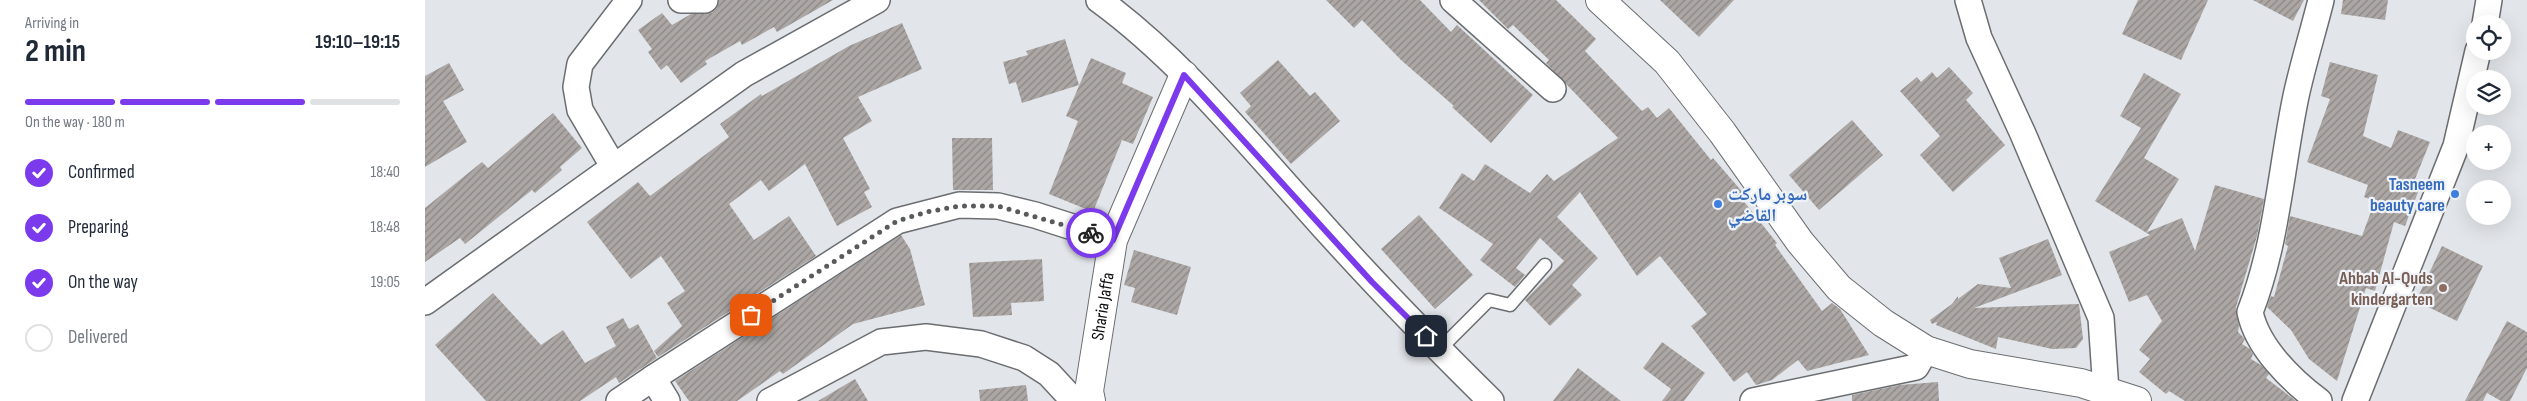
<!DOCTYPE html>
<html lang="en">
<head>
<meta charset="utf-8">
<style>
  body { margin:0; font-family:"Sofia Sans Condensed","Noto Naskh Arabic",sans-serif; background:#f2f2f3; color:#1f2937; height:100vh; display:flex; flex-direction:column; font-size:19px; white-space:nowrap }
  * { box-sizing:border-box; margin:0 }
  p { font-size:16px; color:#747a83 }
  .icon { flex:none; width:28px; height:28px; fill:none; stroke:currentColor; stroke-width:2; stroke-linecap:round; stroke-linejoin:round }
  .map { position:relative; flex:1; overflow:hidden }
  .panel { display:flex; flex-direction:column; background:#fff; width:425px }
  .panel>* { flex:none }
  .buttons { position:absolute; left:2041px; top:15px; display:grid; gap:10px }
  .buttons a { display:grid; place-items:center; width:45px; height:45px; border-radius:50%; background:#fff; box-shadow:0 5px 20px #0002; font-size:25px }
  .pin { position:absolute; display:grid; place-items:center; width:42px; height:42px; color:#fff; margin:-21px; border-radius:10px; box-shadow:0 2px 8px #0006 }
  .courier { position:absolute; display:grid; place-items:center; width:50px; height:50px; margin:-25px; border:4px solid #7c3aed; border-radius:50%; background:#fff; color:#222; box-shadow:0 1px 6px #0007 }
  .overview em { font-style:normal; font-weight:700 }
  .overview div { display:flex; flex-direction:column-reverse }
  .overview { display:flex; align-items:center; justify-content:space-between; height:85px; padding:0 25px }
  h1 { font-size:32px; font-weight:700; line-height:38px }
  .bar { display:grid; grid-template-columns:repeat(4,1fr); gap:8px 5px; align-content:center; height:60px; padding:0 25px }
  .bar i { height:6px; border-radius:4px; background:#e0e1e3 }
  .bar .on { background:#7c3aed }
  .bar p { grid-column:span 4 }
  ol { padding:0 25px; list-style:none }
  li { display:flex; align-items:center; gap:15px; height:55px }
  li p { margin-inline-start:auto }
  li .icon { padding:5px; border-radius:50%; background:#7c3aed; color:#fff; stroke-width:4 }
  li:last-child { color:#747a83 }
  li i { width:28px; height:28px; border:2px solid #e0e1e3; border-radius:50% }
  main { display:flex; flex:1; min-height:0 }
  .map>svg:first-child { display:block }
  .building { fill:url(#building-hatch) }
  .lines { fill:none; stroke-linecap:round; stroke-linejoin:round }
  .lane-casing { stroke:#6b6e71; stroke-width:15 }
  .street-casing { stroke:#6b6e71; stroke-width:28 }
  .secondary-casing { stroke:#6b6e71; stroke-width:30 }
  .lane { stroke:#fff; stroke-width:12 }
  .street { stroke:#fff; stroke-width:25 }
  .secondary { stroke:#fff; stroke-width:28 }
  .done { stroke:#585a5c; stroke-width:5; stroke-dasharray:0 9 }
  .route { stroke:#7c3aed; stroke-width:6 }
  .shop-dot { fill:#3f7fe0; stroke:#eff2f7; stroke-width:2 }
  .education-dot { fill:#8d6e63; stroke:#eff2f7; stroke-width:2 }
  .labels { text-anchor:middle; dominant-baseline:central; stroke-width:4.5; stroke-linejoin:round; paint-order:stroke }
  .shop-label { font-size:18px; font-weight:bold; fill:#366cbe; stroke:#eff2f7; text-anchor:end }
  .education-label { font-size:18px; font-weight:bold; fill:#785e54; stroke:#eff2f7; text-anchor:end }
  .street-label { font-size:18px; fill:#0e0f10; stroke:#eff2f7 }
</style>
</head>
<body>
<main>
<section class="panel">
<div class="overview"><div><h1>2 min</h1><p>Arriving in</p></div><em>19:10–19:15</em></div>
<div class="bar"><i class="on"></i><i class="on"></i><i class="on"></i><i></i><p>On the way · 180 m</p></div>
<ol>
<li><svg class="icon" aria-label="check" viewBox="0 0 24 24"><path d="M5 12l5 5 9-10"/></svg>Confirmed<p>18:40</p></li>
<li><svg class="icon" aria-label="check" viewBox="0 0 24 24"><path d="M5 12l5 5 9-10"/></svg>Preparing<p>18:48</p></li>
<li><svg class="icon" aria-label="check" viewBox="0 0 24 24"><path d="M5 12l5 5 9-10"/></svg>On the way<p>19:05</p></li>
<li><i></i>Delivered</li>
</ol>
</section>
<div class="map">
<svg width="2102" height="401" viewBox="0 0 2102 401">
  <defs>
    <pattern id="building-hatch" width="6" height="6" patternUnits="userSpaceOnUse" patternTransform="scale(1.25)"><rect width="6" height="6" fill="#aca7a5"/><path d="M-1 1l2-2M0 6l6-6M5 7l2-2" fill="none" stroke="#8a8685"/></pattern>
  </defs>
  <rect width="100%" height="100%" fill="#e2e5e9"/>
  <g class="building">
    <path d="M294 0H408L352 32 349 27 317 45 315 41 280 61 282 64 256 83 242 65 236 70 223 52 227 49 213 30 237 13 247 25 266 14 287 13 292 8Z"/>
    <path d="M901 0H995L1026 32 1032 25 1108 95 1066 143 1027 107 1029 106 976 60 937 20 929 28Z"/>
    <path d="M1054 0H1131L1171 39 1160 51 1217 111 1223 107 1232 118 1244 108 1286 160 1288 158 1320 195 1316 198 1352 243 1350 245 1397 311 1407 303 1415 309 1444 355 1382 371 1373 360 1347 380 1331 385 1322 372 1309 382 1266 326 1282 314 1235 256 1212 276 1155 192 1132 217 1173 258 1147 285 1157 295 1125 326 1100 300 1139 261 1115 238 1091 268 1100 275 1090 287 1055 260 1068 244 1014 208 1037 173 1049 181 1060 164 1105 193 1122 174 1129 181 1193 138 1121 63 1124 60 1088 25 1083 29Z"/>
    <path d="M1235 0H1309L1274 37Z"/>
    <path d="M1713 0H1783L1756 60 1697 34Z"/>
    <path d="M1828 0H1879L1868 21Z"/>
    <path d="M1918 0H1963L1960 20 1916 14Z"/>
    <path d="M477 23 497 69 433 97 447 121 418 138 445 189 439 192 447 207 412 226 380 164 344 191 336 180 304 204 329 240 364 216 391 256 233 357 229 351 257 326 242 303 260 291 236 256 206 279 162 222 213 182 225 196 304 137 295 124 336 94 337 96 424 46Z"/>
    <path d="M640 39 654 85 597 103 591 82 584 84 578 62 603 55 601 51Z"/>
    <path d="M666 58 701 73 697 83 728 97 708 144 697 140 668 212 624 194 653 121 641 116Z"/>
    <path d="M853 60 885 96 890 92 915 121 866 164 820 112 826 106 815 93Z"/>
    <path d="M1905 62 1953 75 1938 136 1966 148 1973 130 2005 142 1988 184 1995 187 1980 226 1969 222 1950 291 1941 288 1912 381 1884 359 1866 330 1842 307 1846 296 1849 297 1863 246 1860 244 1865 216 1937 236 1950 201 1939 197 1943 185 1882 162 1905 99 1896 96Z"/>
    <path d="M24 63 39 90 18 101 42 142 0 167V76Z"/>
    <path d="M1524 67 1548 93 1541 100 1580 145 1528 192 1495 155 1515 136 1475 91 1492 77 1496 82 1507 72 1512 78Z"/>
    <path d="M1719 73 1756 94 1719 158 1754 179 1722 232 1757 218 1770 251 1790 185 1839 199 1832 236 1811 307 1814 326 1813 332 1820 339 1817 344 1825 349 1828 354 1826 359 1836 365 1844 374 1841 378 1871 401H1760L1744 391 1741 394 1714 372 1725 359 1714 350 1737 321 1722 295 1704 302 1684 252 1725 235 1670 201 1716 128 1695 116Z"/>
    <path d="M128 113 157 148 135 167 137 170 110 193 107 190 40 244 35 238 0 262V208L57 162 63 168Z"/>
    <path d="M1427 120 1458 155 1394 210 1364 175Z"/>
    <path d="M527 138H567L568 190H528Z"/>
    <path d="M994 215 1048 275 1010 309 956 249Z"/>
    <path d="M476 235 485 249 500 305 428 324 358 374 355 371 312 401H264L250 381Z"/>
    <path d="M1623 239 1637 275 1549 308 1654 304 1658 339 1651 348 1627 349 1573 337 1571 349 1511 325 1512 322 1507 324 1505 320 1527 304 1533 296V299L1553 284 1586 288 1574 258Z"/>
    <path d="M2017 246 2058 266 2032 321 1991 301Z"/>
    <path d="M709 250 766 267 752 315 706 302 710 288 699 285Z"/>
    <path d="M617 259 619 301 586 303 587 315 548 317 544 263Z"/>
    <path d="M68 293 116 345 138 330 160 363 191 346 181 327 198 318 204 329 213 324 232 358 194 383 191 377 155 401H61L10 345Z"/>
    <path d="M2082 321 2102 332V368L2085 401H2076L2062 393 2058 401H2040Z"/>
    <path d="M1237 342 1280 373 1259 401H1237L1246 389 1218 368Z"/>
    <path d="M1153 368 1196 401H1128Z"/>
    <path d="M430 379 443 401H393Z"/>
    <path d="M1513 382 1514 401H1427V395L1475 385Z"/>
    <path d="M601 385 603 401H555L554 390Z"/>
  </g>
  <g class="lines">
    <g class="lane-casing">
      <path id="lane" d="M1015 349 1064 300 1085 305 1120 265"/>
    </g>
    <g class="street-casing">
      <g id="street">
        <path d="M256 0H280"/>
        <path d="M674 0C752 57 815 134 880 206 940 274 1002 338 1066 401"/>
        <path d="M1028 0 1128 89"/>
        <path d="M1543 0 1554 38 1598 134 1676 318 1681 391"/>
        <path d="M2060 24 2064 0"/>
        <path d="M188 166 155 110 151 87 155 64 204 0"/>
        <path d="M0 302 319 74 452 0"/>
        <path d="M194 401 228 378"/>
        <path d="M242 401 228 378 472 221 534 205 573 206 610 215 688 240"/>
        <path d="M345 401 456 342 501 337 556 344 599 358 624 374 649 401"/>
        <path d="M1328 401 1491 367 1501 350"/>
        <path d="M1894 401C1866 380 1832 347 1825 312 1852 243 1856 168 1871 96 1878 64 1888 32 1896 0"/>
        <path d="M1930 401 2031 146 2053 51"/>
      </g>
    </g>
    <g class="secondary-casing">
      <g id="secondary">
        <path d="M1175 0 1242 62 1297 132 1375 242 1414 288 1458 323 1501 350 1545 364 1656 383 1712 401"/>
        <path id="s1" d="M666 401 664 391 688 240 759 75"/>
      </g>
    </g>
    <use href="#lane" class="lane"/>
    <use href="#street" class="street"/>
    <use href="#secondary" class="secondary"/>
  </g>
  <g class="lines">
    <path class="done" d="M326 315 472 221 502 212 534 206H573L666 233"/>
    <path class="route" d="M666 233 688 240 759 75 947 282 1001 336"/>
  </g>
  <g class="shop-dot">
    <circle cx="2030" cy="194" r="5"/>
    <circle cx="1293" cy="204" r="5"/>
  </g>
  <circle class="education-dot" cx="2018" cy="288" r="5"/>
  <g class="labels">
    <g class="shop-label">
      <text x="2020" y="184">Tasneem<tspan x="2020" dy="21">beauty care</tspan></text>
      <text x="1303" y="194" text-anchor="start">سوبر ماركت<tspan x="1303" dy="21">القاضي</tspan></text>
    </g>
    <g class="education-label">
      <text x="2008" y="278">Ahbab Al-Quds<tspan x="2008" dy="21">kindergarten</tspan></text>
    </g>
    <g class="street-label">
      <text stroke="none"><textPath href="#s1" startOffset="96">Sharia Jaffa</textPath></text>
    </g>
  </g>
</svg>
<div class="buttons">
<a><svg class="icon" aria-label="locate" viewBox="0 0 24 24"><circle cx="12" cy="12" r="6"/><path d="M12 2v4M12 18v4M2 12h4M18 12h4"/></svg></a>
<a><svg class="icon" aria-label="layers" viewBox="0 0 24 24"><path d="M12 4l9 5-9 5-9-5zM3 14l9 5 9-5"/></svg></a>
<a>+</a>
<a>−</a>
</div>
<div class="pin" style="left:326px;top:315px;background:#ea580c"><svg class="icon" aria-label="bag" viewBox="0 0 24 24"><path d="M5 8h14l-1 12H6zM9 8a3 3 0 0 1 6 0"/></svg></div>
<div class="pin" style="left:1001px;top:336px;background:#1f2937"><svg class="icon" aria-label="home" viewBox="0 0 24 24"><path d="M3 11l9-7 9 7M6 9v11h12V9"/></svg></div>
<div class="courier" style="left:666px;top:233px"><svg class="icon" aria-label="bike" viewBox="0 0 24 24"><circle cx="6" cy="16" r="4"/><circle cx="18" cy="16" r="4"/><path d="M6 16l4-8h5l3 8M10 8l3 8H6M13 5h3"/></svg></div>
</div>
</main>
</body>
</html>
